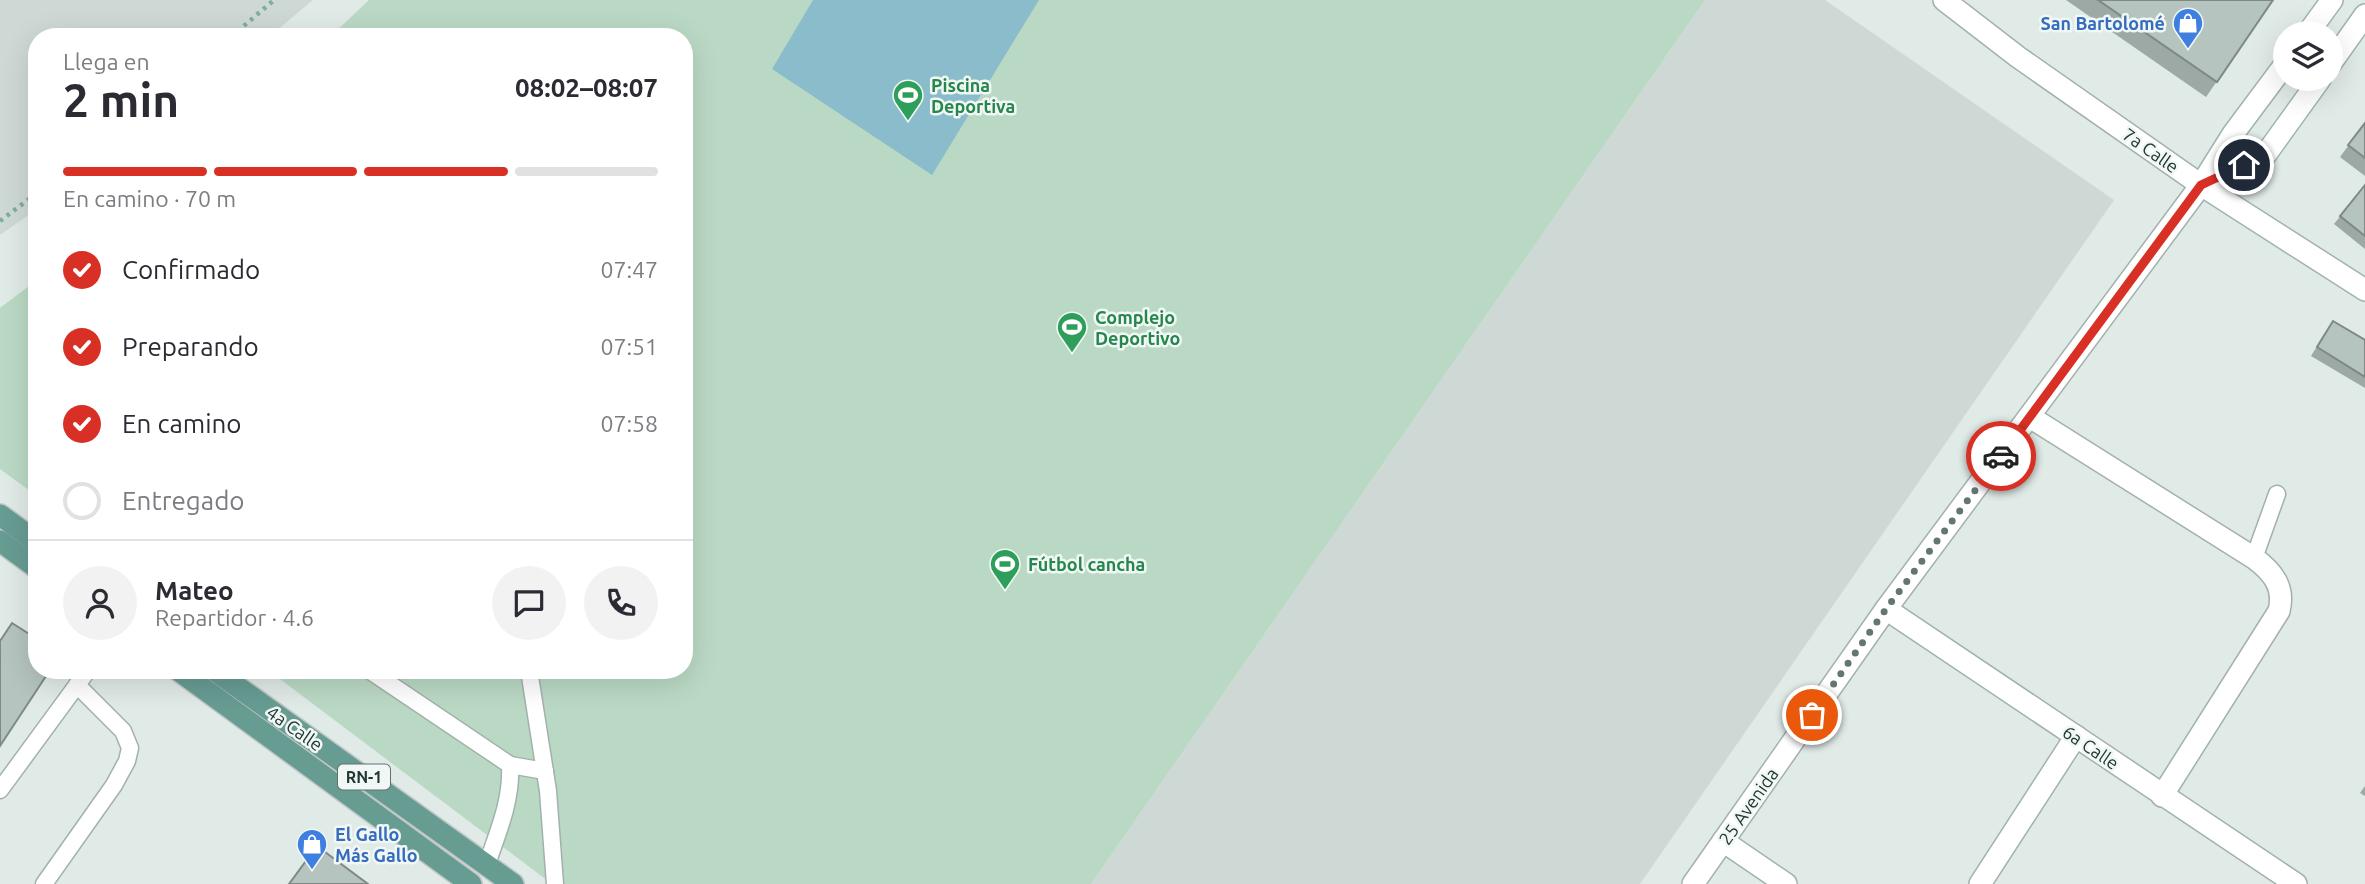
<!DOCTYPE html>
<html lang="es">
<head>
<meta charset="utf-8">
<style>
  body { margin:0; font-family:Ubuntu,sans-serif; background:#f2f2f3; color:#2b2b33; height:100vh; display:flex; flex-direction:column; font-size:26px; white-space:nowrap }
  * { box-sizing:border-box; margin:0 }
  p { font-size:23px; color:#7c7c81 }
  .icon { flex:none; width:38px; height:38px; fill:none; stroke:currentColor; stroke-width:2; stroke-linecap:round; stroke-linejoin:round }
  .map { position:relative; flex:1; overflow:hidden }
  .side { position:absolute; left:28px; top:28px; width:665px; height:651px; display:flex; flex-direction:column; background:#fff; border-radius:28px; box-shadow:0 7px 28px #0002 }
  .side>* { flex:none }
  .fabs { position:absolute; left:2273px; top:21px; display:grid; gap:14px }
  .fabs a { display:grid; place-items:center; width:70px; height:70px; border-radius:50%; background:#fff; box-shadow:0 7px 28px #0002; font-size:35px }
  .pin { position:absolute; display:grid; place-items:center; width:60px; height:60px; color:#fff; margin:-30px; border:4px solid #fff; border-radius:50%; box-shadow:0 2px 7px #0007 }
  .courier { position:absolute; display:grid; place-items:center; width:70px; height:70px; margin:-35px; border:5px solid #d93025; border-radius:50%; background:#fff; color:#222; box-shadow:0 2px 9px #0007 }
  .summary em { font-style:normal; font-weight:600 }
  .summary div { display:flex; flex-direction:column-reverse }
  .summary { display:flex; align-items:center; justify-content:space-between; height:119px; padding:0 35px }
  h1 { font-size:46px; font-weight:600; line-height:52px }
  .bar { display:grid; grid-template-columns:repeat(4,1fr); gap:10px 7px; align-content:center; height:84px; padding:0 35px }
  .bar i { height:9px; border-radius:5px; background:#e1e1e2 }
  .bar .active { background:#d93025 }
  .bar p { grid-column:span 4 }
  .line { display:flex; align-items:center; gap:18px; padding:0 35px; border-top:2px solid #e1e1e2 }
  .line div { flex:1 }
  .round { display:grid; place-items:center; flex:none; width:74px; height:74px; border-radius:37px; background:#f2f2f3 }
  ol { padding:0 35px; list-style:none }
  li { display:flex; align-items:center; gap:21px; height:77px }
  li p { margin-inline-start:auto }
  li .icon { padding:7px; border-radius:50%; background:#d93025; color:#fff; stroke-width:4 }
  li:last-child { color:#7c7c81 }
  li i { width:38px; height:38px; border:4px solid #e1e1e2; border-radius:50% }
  .map>svg:first-child { display:block }
  .built { fill:#ced9d5 }
  .green { fill:#bad9c5 }
  .water { fill:#8bbccb }
  .lines { fill:none; stroke-linecap:round; stroke-linejoin:round }
  .service-casing { stroke:#a3b1ad; stroke-width:19 }
  .minor-casing { stroke:#a3b1ad; stroke-width:24 }
  .tertiary-casing { stroke:#a3b1ad; stroke-width:24 }
  .secondary-casing { stroke:#a0b4af; stroke-width:24 }
  .primary-casing { stroke:#c1c7c6; stroke-width:24 }
  .path { stroke:#82aba2; stroke-width:4.5; stroke-dasharray:3.5 5; stroke-linecap:butt }
  .service { stroke:#fff; stroke-width:16 }
  .minor { stroke:#fff; stroke-width:21 }
  .tertiary { stroke:#fff; stroke-width:21 }
  .secondary { stroke:#fff; stroke-width:21 }
  .primary { stroke:#679c93; stroke-width:21 }
  .wall { fill:#9ca9a4 }
  .building { fill:#b5c4bf; stroke:#7f8986; stroke-width:2 }
  .done { stroke:#647672; stroke-width:7; stroke-dasharray:0 12.6 }
  .route { stroke:#d93025; stroke-width:9 }
  .labels { text-anchor:middle; dominant-baseline:central; stroke-width:5; stroke-linejoin:round; paint-order:stroke }
  .shield { fill:#f0f7f4; stroke:#60716e; stroke-width:2 }
  .shield-label { font-size:16px; font-weight:bold; fill:#223834 }
  .shop-label { font-size:18px; font-weight:bold; fill:#366cbe; stroke:#f0f7f4; text-anchor:end }
  .leisure-label { font-size:18px; font-weight:bold; fill:#27864d; stroke:#f0f7f4; text-anchor:start }
  .street-label { font-size:18px; fill:#223834; stroke:#f0f7f4 }
</style>
</head>
<body>
<div class="map">
<svg width="2365" height="884" viewBox="0 0 2365 884">
  <rect width="100%" height="100%" fill="#e0eae6"/>
  <g class="built">
    <path d="M0 0H313L269 37H37V209L0 235Z"/>
    <path d="M1705 0H1825L2114 200 1640 884H1091Z"/>
  </g>
  <g class="green">
    <path d="M369 0H1705L1091 884H552L268 670H684V37H330Z"/>
    <path d="M37 280V496L0 469V308Z"/>
  </g>
  <path class="water" d="M813 0H1039L932 175 772 69Z"/>
  <g class="lines">
    <g class="service-casing">
      <g id="service">
        <path d="M2254 558 2277 494"/>
        <path d="M369 670 510 765C512 800 498 832 487 864"/>
        <path d="M529 670 548 791 555 884"/>
        <path d="M510 765 545 771"/>
        <path d="M0 790 88 670"/>
        <path d="M44 884 114 785 127 761 130 748 123 731 77 685"/>
      </g>
    </g>
    <g class="minor-casing">
      <g id="minor">
        <path d="M2030 417 2254 558C2273 572 2285 587 2279 611L2162 796"/>
        <path d="M1886 609 2296 884"/>
        <path d="M1723 841 1786 884"/>
        <path d="M1693 884 1886 609 2201 185"/>
        <path d="M1980 884 2076 736"/>
      </g>
    </g>
    <g class="tertiary-casing">
      <path id="tertiary" d="M1944 0 2018 57 2201 185"/>
    </g>
    <g class="secondary-casing">
      <g id="secondary">
        <path d="M2308 33 2332 0"/>
        <path d="M2331 63 2365 15"/>
        <path d="M2201 185 2365 290"/>
        <path d="M2201 185 2266 154 2320 79"/>
        <path d="M2201 185 2233 134 2286 63"/>
      </g>
    </g>
    <g class="primary-casing">
      <g id="primary">
        <path d="M0 515 37 542"/>
        <path d="M0 541 37 568"/>
        <path d="M178 670 471 884"/>
        <path d="M214 670 513 884"/>
      </g>
    </g>
    <g class="path">
      <path d="M231 37 274 0"/>
      <path d="M0 221 37 193"/>
    </g>
    <use href="#service" class="service"/>
    <use href="#minor" class="minor"/>
    <use href="#tertiary" class="tertiary"/>
    <use href="#secondary" class="secondary"/>
    <use href="#primary" class="primary"/>
  </g>
  <g class="wall">
    <path d="M2066 0H2273L2206 97Z"/>
    <path d="M2365 123V176L2340 157Z"/>
    <path d="M2365 185V249L2334 224Z"/>
    <path d="M2333 321 2365 340V388L2311 356Z"/>
    <path d="M2365 786V796L2360 793Z"/>
  </g>
  <g class="building">
    <path d="M2098 0H2273L2217 82Z"/>
    <path d="M2365 123V158L2348 145Z"/>
    <path d="M2365 185V236L2340 216Z"/>
    <path d="M2333 321 2365 340V377L2317 347Z"/>
    <path d="M12 623 37 639V670H50L0 746V641Z"/>
    <path d="M317 846 368 884H289Z"/>
  </g>
  <g class="lines">
    <path class="done" d="M1812 715 1886 609 2001 456"/>
    <path class="route" d="M2001 456 2201 185 2244 165"/>
  </g>
  <defs>
    <g id="shop-pin" transform="scale(1.575)"><path d="M0 17L-7.5 6A9.5 9.5 0 1 1 7.5 6Z" fill="#3f7fe0" stroke="#f0f7f4"/><path d="M-5-2.5h2.3a2.7 3.5 0 0 1 5.4 0H5L5.5 6h-11ZM-1.5-2.5h3a1.5 2.3 0 0 0-3 0Z" fill="#fff"/></g>
    <g id="stadium-pin" transform="scale(1.575)"><path d="M0 17L-7.5 6A9.5 9.5 0 1 1 7.5 6Z" fill="#2e9e5b" stroke="#f0f7f4"/><path d="M0-5a6.5 5 0 1 0 0 10a6.5 5 0 1 0 0-10ZM-3.5-1.8h7v3.6h-7Z" fill="#fff"/></g>
  </defs>
  <g fill-rule="evenodd">
    <use href="#shop-pin" x="2188" y="23"/>
    <use href="#stadium-pin" x="908" y="95"/>
    <use href="#stadium-pin" x="1072" y="327"/>
    <use href="#stadium-pin" x="1005" y="564"/>
    <use href="#shop-pin" x="312" y="844"/>
  </g>
  <g class="labels">
    <rect class="shield" x="338" y="764.5" width="52" height="25" rx="5"/>
    <g class="shield-label">
      <text x="364" y="777">RN-1</text>
    </g>
    <g class="shop-label">
      <text x="2165" y="23">San Bartolomé</text>
      <text x="335" y="834" text-anchor="start">El Gallo<tspan x="335" dy="21">Más Gallo</tspan></text>
    </g>
    <g class="leisure-label">
      <text x="931" y="85">Piscina<tspan x="931" dy="21">Deportiva</tspan></text>
      <text x="1095" y="317">Complejo<tspan x="1095" dy="21">Deportivo</tspan></text>
      <text x="1028" y="564">Fútbol cancha</text>
    </g>
    <g class="street-label">
      <text transform="translate(2151 150) rotate(35)">7a Calle</text>
      <text transform="translate(295 728) rotate(35)">4a Calle</text>
      <text transform="translate(2091 747) rotate(34)">6a Calle</text>
      <text transform="translate(1748 806) rotate(-55)">25 Avenida</text>
    </g>
  </g>
</svg>
<div class="fabs">
<a><svg class="icon" aria-label="layers" viewBox="0 0 24 24"><path d="M12 4l9 5-9 5-9-5zM3 14l9 5 9-5"/></svg></a>
</div>
<div class="pin" style="left:1812px;top:715px;background:#ea580c"><svg class="icon" aria-label="bag" viewBox="0 0 24 24"><path d="M5 8h14l-1 12H6zM9 8a3 3 0 0 1 6 0"/></svg></div>
<div class="pin" style="left:2244px;top:165px;background:#1f2937"><svg class="icon" aria-label="home" viewBox="0 0 24 24"><path d="M3 11l9-7 9 7M6 9v11h12V9"/></svg></div>
<div class="courier" style="left:2001px;top:456px"><svg class="icon" aria-label="car" viewBox="0 0 24 24"><path d="M5 17H2v-5l4-1 3-4h7l3 4 3 1v5h-3M9 17h6M6 11h13"/><circle cx="7" cy="17" r="2"/><circle cx="17" cy="17" r="2"/></svg></div>
<section class="side">
<div class="summary"><div><h1>2 min</h1><p>Llega en</p></div><em>08:02–08:07</em></div>
<div class="bar"><i class="active"></i><i class="active"></i><i class="active"></i><i></i><p>En camino · 70 m</p></div>
<ol>
<li><svg class="icon" aria-label="check" viewBox="0 0 24 24"><path d="M5 12l5 5 9-10"/></svg>Confirmado<p>07:47</p></li>
<li><svg class="icon" aria-label="check" viewBox="0 0 24 24"><path d="M5 12l5 5 9-10"/></svg>Preparando<p>07:51</p></li>
<li><svg class="icon" aria-label="check" viewBox="0 0 24 24"><path d="M5 12l5 5 9-10"/></svg>En camino<p>07:58</p></li>
<li><i></i>Entregado</li>
</ol>
<div class="line" style="height:126px"><a class="round"><svg class="icon" aria-label="person" viewBox="0 0 24 24"><circle cx="12" cy="8" r="4"/><path d="M4 21q1-7 8-7t8 7"/></svg></a><div><b>Mateo</b><p>Repartidor · 4.6</p></div><a class="round"><svg class="icon" aria-label="chat" viewBox="0 0 24 24"><path d="M4 5h16v11H9l-5 4z"/></svg></a><a class="round"><svg class="icon" aria-label="phone" viewBox="0 0 24 24"><path d="M5 4h4l2 5-3 2q2 4 5 5l2-3 5 2v4C11 20 4 13 5 4z"/></svg></a></div>
</section>
</div>
</body>
</html>
